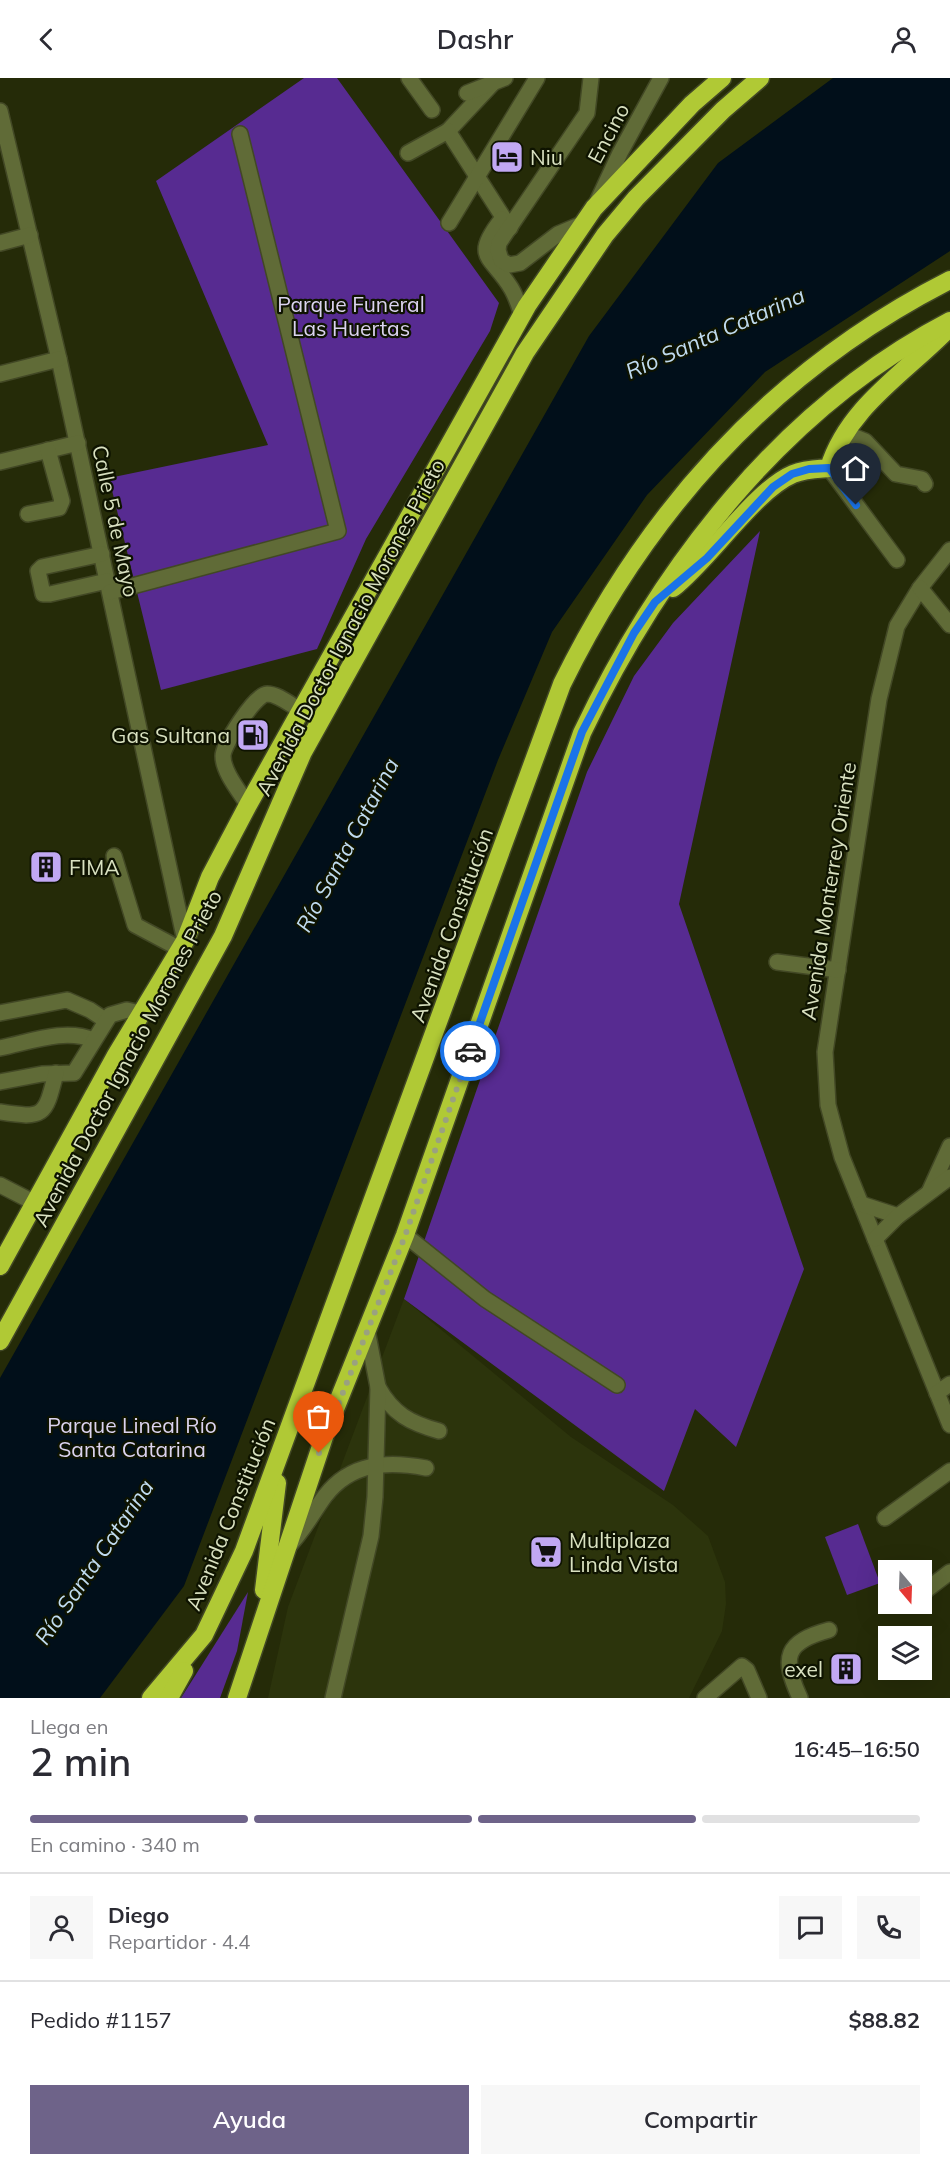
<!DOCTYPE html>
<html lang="es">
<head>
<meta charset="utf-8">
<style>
  body { margin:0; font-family:Mulish,sans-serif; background:#f7f7f7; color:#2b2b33; height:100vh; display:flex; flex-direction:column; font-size:22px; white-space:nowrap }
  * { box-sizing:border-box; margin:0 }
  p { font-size:20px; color:#7c7c81 }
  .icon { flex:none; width:33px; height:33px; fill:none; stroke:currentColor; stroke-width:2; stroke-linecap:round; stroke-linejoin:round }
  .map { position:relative; height:1620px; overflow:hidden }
  .details { display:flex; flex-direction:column; background:#fff; flex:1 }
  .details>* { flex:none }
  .needle { width:39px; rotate:161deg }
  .controls { position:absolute; left:878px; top:1482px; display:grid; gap:12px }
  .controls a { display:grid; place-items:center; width:54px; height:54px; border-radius:0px; background:#fff; box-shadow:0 6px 24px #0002; font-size:30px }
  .pin { position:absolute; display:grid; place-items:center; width:51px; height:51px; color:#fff; margin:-62px -26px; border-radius:50% 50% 50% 0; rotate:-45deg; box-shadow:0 0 6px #0007 }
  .pin .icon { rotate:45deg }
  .courier { position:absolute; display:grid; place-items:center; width:60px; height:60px; margin:-30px; border:4px solid #1a73e8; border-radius:50%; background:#fff; color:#222; box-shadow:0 2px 8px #0007 }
  .headline em { font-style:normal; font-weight:600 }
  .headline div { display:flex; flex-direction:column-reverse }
  .headline { display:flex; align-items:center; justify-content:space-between; height:102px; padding:0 30px }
  h1 { font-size:39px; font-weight:600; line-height:45px }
  .bar { display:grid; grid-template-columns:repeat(4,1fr); gap:9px 6px; align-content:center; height:72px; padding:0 30px }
  .bar i { height:8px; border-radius:4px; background:#e1e1e2 }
  .bar .current { background:#6e6389 }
  .bar p { grid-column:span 4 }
  .line { display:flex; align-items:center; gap:15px; padding:0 30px; border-top:2px solid #e1e1e2 }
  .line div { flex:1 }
  .round { display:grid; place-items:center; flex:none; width:63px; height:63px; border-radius:0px; background:#f7f7f7 }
  .action { display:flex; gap:12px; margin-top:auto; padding:12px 30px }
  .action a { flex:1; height:69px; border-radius:0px; background:#6e6389; color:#fff; font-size:24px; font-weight:600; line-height:69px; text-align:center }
  .action a+a { background:#f7f7f7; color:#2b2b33 }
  header { display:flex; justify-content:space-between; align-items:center; height:78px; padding:0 30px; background:#fff; font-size:27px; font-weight:600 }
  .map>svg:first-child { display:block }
  .built { fill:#2c340c }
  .green { fill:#572b91 }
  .water { fill:#010f1a }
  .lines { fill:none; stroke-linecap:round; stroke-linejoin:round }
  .minor-casing { stroke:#424825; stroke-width:18 }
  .highway-casing { stroke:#424825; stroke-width:21 }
  .minor { stroke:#606b37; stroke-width:15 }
  .highway { stroke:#b0c935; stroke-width:18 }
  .done { stroke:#9aa180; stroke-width:6; stroke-dasharray:0 10.8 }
  .route { stroke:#1a73e8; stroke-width:8 }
  .labels { text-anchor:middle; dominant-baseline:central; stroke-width:4.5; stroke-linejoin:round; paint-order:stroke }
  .street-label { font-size:21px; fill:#d9e1c0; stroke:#0e1300 }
  .poi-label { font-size:21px; fill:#d9e1c0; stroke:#0e1300; text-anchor:start }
  .park-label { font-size:21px; fill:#dbd3ef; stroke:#0e1300 }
  .water-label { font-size:22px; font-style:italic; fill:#c0dbef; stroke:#0e1300 }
</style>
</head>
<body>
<header><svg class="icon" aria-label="back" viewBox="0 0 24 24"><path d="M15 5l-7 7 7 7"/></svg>Dashr<svg class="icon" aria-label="person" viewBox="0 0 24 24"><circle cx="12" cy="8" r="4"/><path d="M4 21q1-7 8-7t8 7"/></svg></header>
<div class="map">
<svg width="950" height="1620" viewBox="0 0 950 1620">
  <rect width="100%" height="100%" fill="#252b08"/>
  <path class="built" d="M404 1221 571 1359 673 1427 708 1458 725 1504 726 1526 722 1553 689 1620H268L288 1529Z"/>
  <g class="green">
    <path d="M304 0H337L499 225 490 253 366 461 317 571 161 612 109 400 268 367 156 103Z"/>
    <path d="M760 453 679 826 804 1191 736 1369 695 1331 664 1413 404 1221 587 694 634 598 673 545Z"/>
    <path d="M858 1446 880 1505 847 1517 825 1459Z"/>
    <path d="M248 1514 237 1573 220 1620H181Z"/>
  </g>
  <path class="water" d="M833 0H950V173L765 294 647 417 552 554 498 682 184 1508 100 1620H0V1300L589 258 718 85Z"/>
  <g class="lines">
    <g class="minor-casing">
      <g id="minor">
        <path d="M409 0 432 32"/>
        <path d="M492 6 448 53 510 150"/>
        <path d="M467 15 505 0"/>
        <path d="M0 33 59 281 185 863"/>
        <path d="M408 75 448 53"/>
        <path d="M598 122 620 75 661 0"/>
        <path d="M502 141C471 180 491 177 511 210 516 218 519 228 522 237"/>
        <path d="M449 145 537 0"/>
        <path d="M584 145 558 156 520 185 509 187 501 182 498 172 499 165 587 35 591 0"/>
        <path d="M0 165 30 157"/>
        <path d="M0 296 59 281"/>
        <path d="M845 355 865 363 896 396 922 401 925 406"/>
        <path d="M0 384 78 365"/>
        <path d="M829 390 897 482"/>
        <path d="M28 436 59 430 62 423 48 372"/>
        <path d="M950 472 920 510 897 548 879 621 825 974 828 1027 842 1079 950 1347"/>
        <path d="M102 476 42 489 38 493 43 516H50L107 503"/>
        <path d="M920 510 950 547"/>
        <path d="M110 514 338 453 240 56"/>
        <path d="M248 727C240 714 223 694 223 678 223 667 255 616 267 616 278 616 291 627 300 632"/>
        <path d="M114 778 135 847 180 871"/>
        <path d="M777 884 838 892"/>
        <path d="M0 935 67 922 90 932 105 942"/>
        <path d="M0 970C30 964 65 950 93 962"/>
        <path d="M0 1004 42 996 74 995 110 937 127 932 140 935"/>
        <path d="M0 1034C45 1041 45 1038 56 995"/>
        <path d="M0 1107 33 1124"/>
        <path d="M930 1112 950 1068"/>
        <path d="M861 1126 898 1138"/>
        <path d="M405 1157 485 1221 617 1307"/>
        <path d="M875 1161 898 1138 950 1099"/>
        <path d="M378 1309C393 1336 410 1345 439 1353"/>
        <path d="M937 1315 950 1306"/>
        <path d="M885 1440 950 1393"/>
        <path d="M286 1471C304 1453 311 1437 325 1418 351 1384 388 1383 426 1390"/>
        <path d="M921 1516 950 1494"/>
        <path d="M333 1620 371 1458 375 1419 378 1309 367 1252"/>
        <path d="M705 1620 742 1588 747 1592 759 1620"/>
        <path d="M800 1620C781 1579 785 1564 829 1552"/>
      </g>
    </g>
    <g class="highway-casing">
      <g id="highway">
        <path d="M673 510C710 481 755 412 793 396 805 391 817 391 829 390 848 328 907 294 950 249"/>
        <path d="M0 1188 115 979 185 863 210 799 248 727 527 228 594 130 692 26 722 0"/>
        <path d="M0 1263 223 858 303 674 525 275 605 157 636 120 723 32 760 0"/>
        <path d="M264 1512 277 1405"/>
        <path d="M151 1620 204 1557 244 1473 562 606C648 431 775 291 950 202"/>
        <path d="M169 1620 184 1593"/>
        <path d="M237 1620 325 1356 405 1157 582 655C662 487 783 330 950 243"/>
      </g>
    </g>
    <use href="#minor" class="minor"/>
    <use href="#highway" class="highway"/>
  </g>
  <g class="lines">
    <path class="done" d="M319 1375 405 1158 470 973"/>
    <path class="route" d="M470 973 582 654 634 555 655 524 707 480 773 409 792 396 809 391 829 390 856 427"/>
  </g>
  <defs>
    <g id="hotel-square" transform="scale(1.725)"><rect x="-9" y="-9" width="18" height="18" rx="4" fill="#c1a8f3" stroke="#0e1300"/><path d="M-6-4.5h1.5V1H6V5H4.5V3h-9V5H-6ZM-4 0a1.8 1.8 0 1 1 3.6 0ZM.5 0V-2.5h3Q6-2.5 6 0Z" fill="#111"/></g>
    <g id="fuel-square" transform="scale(1.725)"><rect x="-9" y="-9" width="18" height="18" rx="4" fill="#c1a8f3" stroke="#0e1300"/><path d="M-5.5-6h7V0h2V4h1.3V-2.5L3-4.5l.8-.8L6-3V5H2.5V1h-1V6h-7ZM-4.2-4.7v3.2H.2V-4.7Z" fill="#111"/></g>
    <g id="building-square" transform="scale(1.725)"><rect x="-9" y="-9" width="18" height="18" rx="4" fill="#c1a8f3" stroke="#0e1300"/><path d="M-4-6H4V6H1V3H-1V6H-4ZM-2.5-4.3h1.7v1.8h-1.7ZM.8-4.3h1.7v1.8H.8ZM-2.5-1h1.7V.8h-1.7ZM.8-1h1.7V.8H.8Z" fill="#111"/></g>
    <g id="supermarket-square" transform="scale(1.725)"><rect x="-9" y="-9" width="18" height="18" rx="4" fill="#c1a8f3" stroke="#0e1300"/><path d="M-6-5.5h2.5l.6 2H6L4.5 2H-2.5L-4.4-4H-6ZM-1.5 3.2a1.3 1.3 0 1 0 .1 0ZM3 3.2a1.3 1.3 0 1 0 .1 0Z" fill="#111"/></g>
  </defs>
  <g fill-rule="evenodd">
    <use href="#hotel-square" x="507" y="79"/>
    <use href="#fuel-square" x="253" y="657"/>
    <use href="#building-square" x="46" y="789"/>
    <use href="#supermarket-square" x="546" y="1474"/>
    <use href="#building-square" x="846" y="1591"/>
  </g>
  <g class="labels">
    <g class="street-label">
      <text transform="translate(608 55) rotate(-62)">Encino</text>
      <text transform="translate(116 443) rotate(78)">Calle 5 de Mayo</text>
      <text transform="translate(350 549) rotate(-62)">Avenida Doctor Ignacio Morones Prieto</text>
      <text transform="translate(828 813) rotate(-81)">Avenida Monterrey Oriente</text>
      <text transform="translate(451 847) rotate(-70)">Avenida Constitución</text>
      <text transform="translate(127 980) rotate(-62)">Avenida Doctor Ignacio Morones Prieto</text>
      <text transform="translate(230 1436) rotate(-68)">Avenida Constitución</text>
    </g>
    <g class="poi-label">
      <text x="530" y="79">Niu</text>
      <text x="230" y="657" text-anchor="end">Gas Sultana</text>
      <text x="69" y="789">FIMA</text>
      <text x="569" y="1462">Multiplaza<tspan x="569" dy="24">Linda Vista</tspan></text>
      <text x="823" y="1591" text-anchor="end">exel</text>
    </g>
    <g class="park-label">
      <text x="351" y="226">Parque Funeral<tspan x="351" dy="24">Las Huertas</tspan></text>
      <text x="132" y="1347">Parque Lineal Río<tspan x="132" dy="24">Santa Catarina</tspan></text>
    </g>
    <g class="water-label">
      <text transform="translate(715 255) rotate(-24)">Río Santa Catarina</text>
      <text transform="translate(347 767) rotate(-62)">Río Santa Catarina</text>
      <text transform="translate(94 1484) rotate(-56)">Río Santa Catarina</text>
    </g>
  </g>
</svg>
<div class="controls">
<a><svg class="needle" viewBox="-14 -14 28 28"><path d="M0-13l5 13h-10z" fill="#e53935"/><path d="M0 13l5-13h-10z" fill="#7c7c81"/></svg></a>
<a><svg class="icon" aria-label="layers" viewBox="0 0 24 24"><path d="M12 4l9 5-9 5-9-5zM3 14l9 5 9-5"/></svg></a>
</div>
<div class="pin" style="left:319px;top:1375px;background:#ea580c"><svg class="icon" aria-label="bag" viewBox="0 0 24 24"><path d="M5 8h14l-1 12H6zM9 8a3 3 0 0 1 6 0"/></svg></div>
<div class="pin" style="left:856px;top:427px;background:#1f2937"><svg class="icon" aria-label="home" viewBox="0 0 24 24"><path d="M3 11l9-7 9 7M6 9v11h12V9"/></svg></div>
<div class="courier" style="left:470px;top:973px"><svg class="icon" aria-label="car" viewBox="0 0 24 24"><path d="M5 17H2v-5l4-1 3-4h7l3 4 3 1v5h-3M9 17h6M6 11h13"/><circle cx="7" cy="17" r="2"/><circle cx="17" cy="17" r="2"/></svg></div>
</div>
<section class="details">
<div class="headline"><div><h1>2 min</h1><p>Llega en</p></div><em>16:45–16:50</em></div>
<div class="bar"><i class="current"></i><i class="current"></i><i class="current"></i><i></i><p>En camino · 340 m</p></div>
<div class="line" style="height:108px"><a class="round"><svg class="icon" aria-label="person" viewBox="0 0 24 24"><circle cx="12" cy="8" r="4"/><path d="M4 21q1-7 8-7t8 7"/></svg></a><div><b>Diego</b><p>Repartidor · 4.4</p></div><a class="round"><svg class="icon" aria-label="chat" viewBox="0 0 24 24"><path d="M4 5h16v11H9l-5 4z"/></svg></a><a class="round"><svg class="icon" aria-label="phone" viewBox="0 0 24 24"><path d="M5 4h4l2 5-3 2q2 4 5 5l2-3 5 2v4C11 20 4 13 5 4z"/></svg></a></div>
<div class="line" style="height:78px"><div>Pedido #1157</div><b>$88.82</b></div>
<div class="action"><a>Ayuda</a><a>Compartir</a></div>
</section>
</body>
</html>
